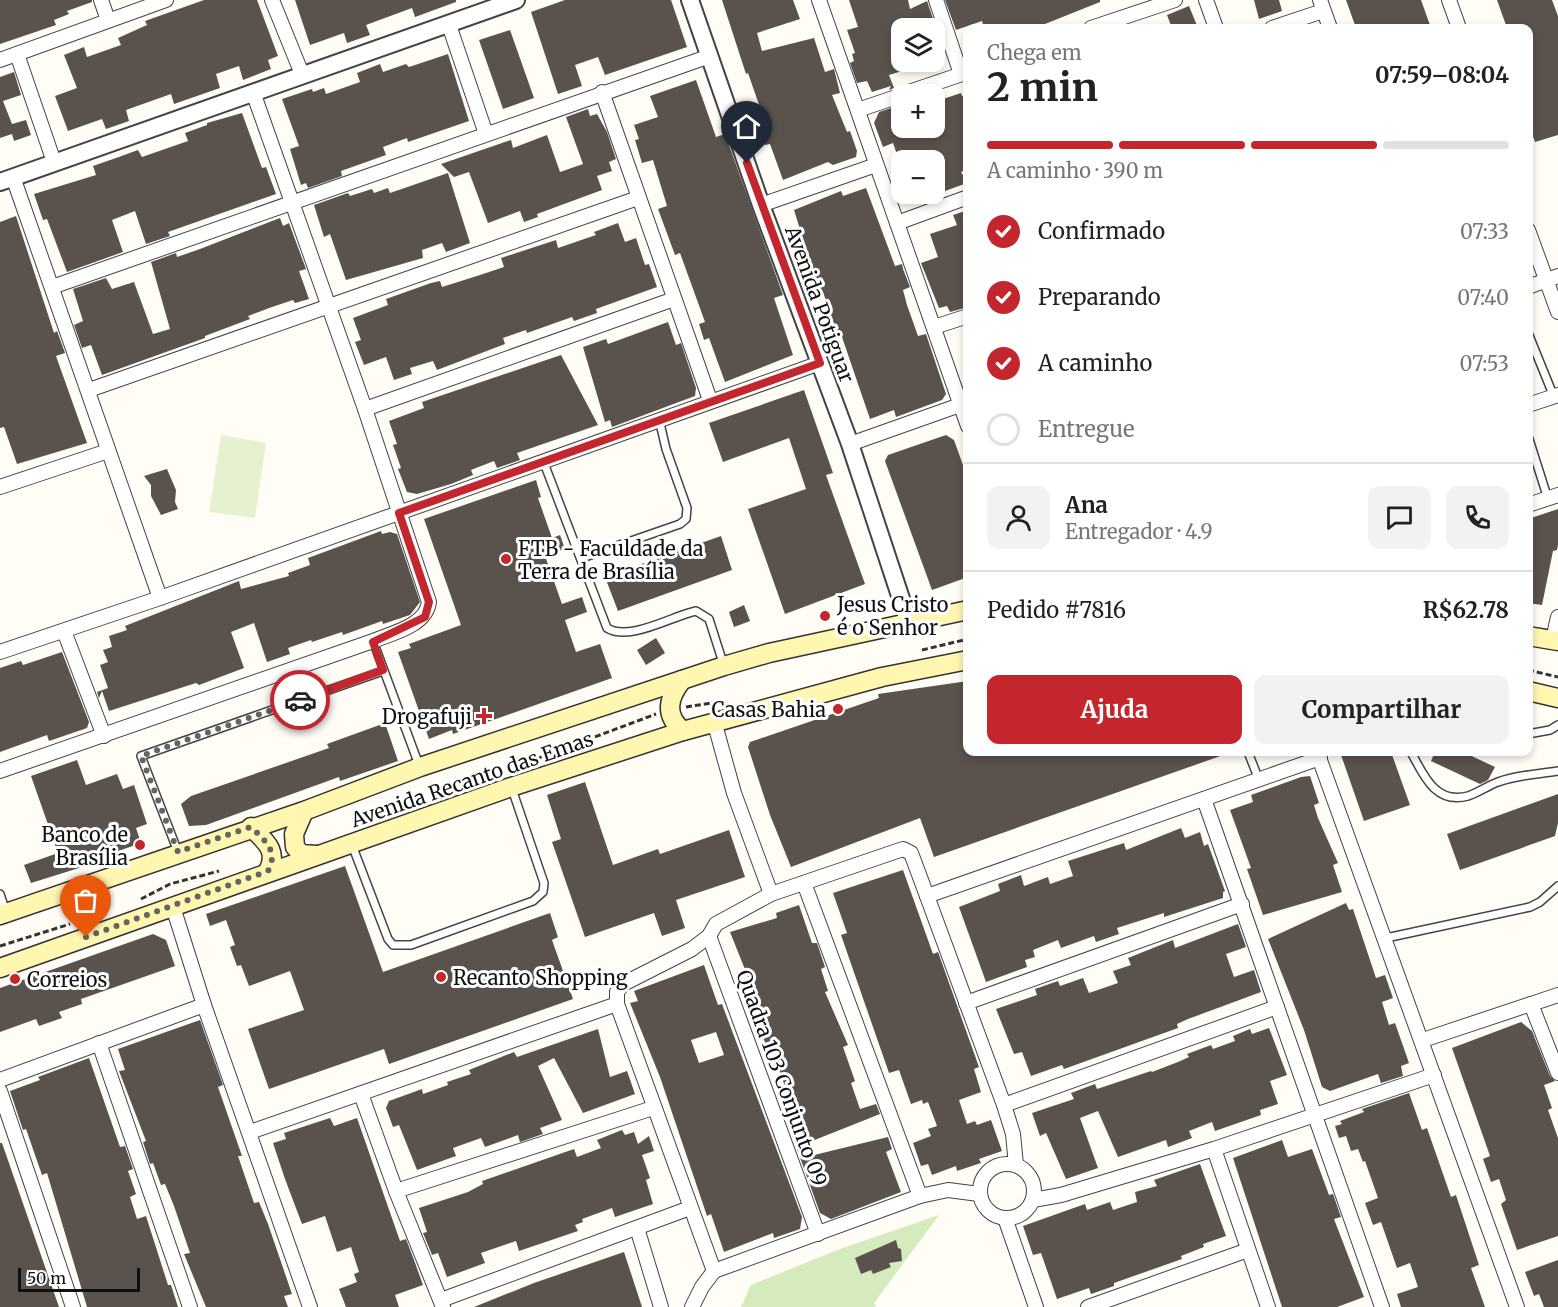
<!DOCTYPE html>
<html lang="pt">
<head>
<meta charset="utf-8">
<style>
  body { margin:0; font-family:Merriweather,serif; background:#f2f2f2; color:#222; height:100vh; display:flex; flex-direction:column; font-size:22px; white-space:nowrap }
  * { box-sizing:border-box; margin:0 }
  p { font-size:20px; color:#767676 }
  .icon { flex:none; width:33px; height:33px; fill:none; stroke:currentColor; stroke-width:2; stroke-linecap:round; stroke-linejoin:round }
  .map { position:relative; flex:1; overflow:hidden }
  .sheet { position:absolute; left:963px; top:24px; width:570px; height:732px; display:flex; flex-direction:column; background:#fff; border-radius:12px; box-shadow:0 3px 9px #0003 }
  .sheet>* { flex:none }
  .controls { position:absolute; left:891px; top:18px; display:grid; gap:12px }
  .controls a { display:grid; place-items:center; width:54px; height:54px; border-radius:12px; background:#fff; box-shadow:0 3px 9px #0003; font-size:30px }
  .scale { position:absolute; left:18px; bottom:15px; width:122px; box-sizing:border-box; padding-left:6px; border:3px solid #111; border-top:0; font-size:16px; line-height:21px; white-space:nowrap; color:#111; -webkit-text-stroke:4px #fff; paint-order:stroke }
  .pin { position:absolute; display:grid; place-items:center; width:51px; height:51px; color:#fff; margin:-62px -26px; border-radius:50% 50% 50% 0; rotate:-45deg; box-shadow:0 0 6px #0007 }
  .pin .icon { rotate:45deg }
  .courier { position:absolute; display:grid; place-items:center; width:60px; height:60px; margin:-30px; border:4px solid #c4262e; border-radius:50%; background:#fff; color:#222; box-shadow:0 2px 8px #0007 }
  .overview em { font-style:normal; font-weight:700 }
  .overview div { display:flex; flex-direction:column-reverse }
  .overview { display:flex; align-items:center; justify-content:space-between; height:102px; padding:0 24px }
  h1 { font-size:39px; font-weight:700; line-height:45px }
  .bar { display:grid; grid-template-columns:repeat(4,1fr); gap:9px 6px; align-content:center; height:72px; padding:0 24px }
  .bar i { height:8px; border-radius:4px; background:#e0e0e0 }
  .bar .on { background:#c4262e }
  .bar p { grid-column:span 4 }
  .line { display:flex; align-items:center; gap:15px; padding:0 24px; border-top:2px solid #e0e0e0 }
  .line div { flex:1 }
  .round { display:grid; place-items:center; flex:none; width:63px; height:63px; border-radius:12px; background:#f2f2f2 }
  ol { padding:0 24px; list-style:none }
  li { display:flex; align-items:center; gap:18px; height:66px }
  li p { margin-inline-start:auto }
  li .icon { padding:6px; border-radius:50%; background:#c4262e; color:#fff; stroke-width:4 }
  li:last-child { color:#767676 }
  li i { width:33px; height:33px; border:3px solid #e0e0e0; border-radius:50% }
  .action { display:flex; gap:12px; margin-top:auto; padding:12px 24px }
  .action a { flex:1; height:69px; border-radius:12px; background:#c4262e; color:#fff; font-size:24px; font-weight:700; line-height:69px; text-align:center }
  .action a+a { background:#f2f2f2; color:#222 }
  .map>svg:first-child { display:block }
  .green { fill:#d5ebbd }
  .pitch { fill:#e6f2cf }
  .building { fill:#5a524d; fill-rule:evenodd }
  .lines { fill:none; stroke-linecap:round; stroke-linejoin:round }
  .service-casing { stroke:#444; stroke-width:10 }
  .minor-casing { stroke:#444; stroke-width:16 }
  .tertiary-casing { stroke:#444; stroke-width:20 }
  .secondary-casing { stroke:#333; stroke-width:21 }
  .path { stroke:#333; stroke-width:3; stroke-dasharray:6 3; stroke-linecap:butt }
  .service { stroke:#fff; stroke-width:7 }
  .minor { stroke:#fff; stroke-width:14 }
  .tertiary { stroke:#fff; stroke-width:16 }
  .secondary { stroke:#fff6b0; stroke-width:18 }
  .done { stroke:#646461; stroke-width:6; stroke-dasharray:0 10.8 }
  .route { stroke:#c4262e; stroke-width:8 }
  .poi-dot { fill:#c4262e; stroke:#fff; stroke-width:2 }
  .labels { text-anchor:middle; dominant-baseline:central; stroke-width:6; stroke-linejoin:round; paint-order:stroke }
  .street-label { font-size:20px; fill:#111; stroke:#fff }
  .poi-label { font-size:20px; fill:#111; stroke:#fff; text-anchor:start }
</style>
</head>
<body>
<div class="map">
<svg width="1558" height="1307" viewBox="0 0 1558 1307">
  <rect width="100%" height="100%" fill="#fffdf5"/>
  <path class="green" d="M939 1215 874 1303 876 1307H741L751 1285 837 1250Z"/>
  <path class="pitch" d="M221 435 266 443 255 518 209 512Z"/>
  <g class="building">
    <path d="M0 0H92V2L67 11 69 14 54 20 56 25 0 44Z"/>
    <path d="M204 0H257L278 56 268 60 271 69 243 80 239 66 216 74 220 88 174 104 171 94 126 110 129 121 106 129 102 119 68 131 55 96 77 88 64 55 84 47 87 57 121 45 118 38 147 25 145 21Z"/>
    <path d="M295 0H456V2L415 17 412 8 366 25 370 35 347 43 344 33 310 45Z"/>
    <path d="M565 0H671L687 47 605 75 598 57 575 65 582 86 558 94 531 12Z"/>
    <path d="M722 0H793L800 19 757 33 762 51 814 38 825 72 834 69 840 93 832 95 847 132 850 131 857 151 856 157 833 165 828 162 783 180 770 144 765 145 757 122 764 119 748 73 746 74Z"/>
    <path d="M849 0H908L910 9 927 1 939 36 934 37V28H902V71L889 75 894 88 889 90 891 86 872 92 867 81 857 83 850 63 854 61 852 54 855 53 847 30 858 27Z"/>
    <path d="M945 0H1100V2L1035 28H984L982 21 956 30Z"/>
    <path d="M1254 0H1279L1282 11 1259 19Z"/>
    <path d="M1346 0H1421L1431 28H1404L1403 25 1393 28H1356Z"/>
    <path d="M1497 0H1552L1558 16V135L1535 142 1528 123V28H1507Z"/>
    <path d="M1189 6 1198 28H1172L1167 15Z"/>
    <path d="M510 30 534 98 503 109 479 40Z"/>
    <path d="M448 54 469 121 408 142 407 138 383 147 386 155 341 171 342 176 308 188 306 183 301 185 290 149 299 146 282 99 312 89 313 92 324 88 326 94 360 82 357 73 380 64 383 72 406 64 409 67Z"/>
    <path d="M14 72 21 95 3 101 12 124 26 120 31 135 14 141 12 134 0 138V77Z"/>
    <path d="M696 80 716 137 725 134 783 295 774 298 793 355 725 382 709 338 704 340 699 324 705 322 680 253 675 255 658 209 667 206 653 160 642 163 635 140 639 139 634 125 658 117 650 96Z"/>
    <path d="M961 93 962 96 968 94V169L961 172 967 183 934 195V164L943 160H899L893 143 883 147 874 123 879 112 900 105 902 128H934V102Z"/>
    <path d="M588 109 590 116 597 114 607 132 616 159 609 162 612 171 597 176 602 190 537 214 538 217 524 222 520 211 488 223 469 172 454 177 441 164 511 140 513 148 547 135 560 172 583 164 566 117Z"/>
    <path d="M242 113 262 168 266 167 276 194 168 232 170 236 146 244 135 211 112 220 123 252 67 272 47 219 43 220 34 194 96 175 93 166 116 158 138 150 142 157 188 141 185 133 207 125V123Z"/>
    <path d="M448 173 470 243 446 252 442 243 422 250 423 258 346 280 330 234 324 237 314 205 348 193 350 196 372 189 374 193 388 188 390 193Z"/>
    <path d="M866 188 895 266 902 264 903 269 910 287 903 290 907 305 918 336 926 334 946 394 942 400 896 417 894 410 870 419 842 337 839 338 823 292 820 294 794 210 841 191 843 196Z"/>
    <path d="M968 210V307L950 312 947 306 939 308 921 263 938 257 930 234 957 225 953 215Z"/>
    <path d="M16 216 54 333 57 331 65 353 56 356 87 443 17 464 4 427 0 428V222Z"/>
    <path d="M280 218 283 226 289 223 306 269 299 271 309 299 295 303 293 300 272 307 248 316 250 319 205 336V338L102 375 91 345 82 348 74 325 83 321 73 289 106 278 112 289 134 282 153 334 170 329 151 262 176 253 177 257 200 249Z"/>
    <path d="M618 223 625 242 636 238 645 265 649 264 657 287 596 309 597 313 574 321 572 317 527 333 526 330 503 338 505 344 437 370 433 361 410 368 412 374 394 380 386 357 364 365 355 342 361 340 353 318 388 305 386 299 431 283 440 281 442 287 480 275 504 267 501 258 556 240 558 248 596 235 594 232Z"/>
    <path d="M668 322 676 345 681 343 696 388 695 396 612 427 610 420 605 422 583 347 606 339 608 344Z"/>
    <path d="M561 355 598 425 517 453 520 460 497 468 494 461 471 470 473 475 451 484 417 494 407 492 398 469 401 468 393 445 397 444 389 421 424 408 422 402Z"/>
    <path d="M804 390 833 473 826 475 865 584 785 614 748 509 806 489 789 438 723 462 709 423Z"/>
    <path d="M946 435 954 440 968 479V577L932 590 885 461 888 455Z"/>
    <path d="M167 469 176 490 175 502 178 509 161 515 151 496V485L144 476Z"/>
    <path d="M536 480 541 497 538 498 552 538 560 535 565 549 545 556 562 604 582 597 587 612 565 620 576 652 600 644 612 678 453 734 452 730 429 739 398 652 411 648 409 644 461 625 424 519Z"/>
    <path d="M1558 509V545L1557 550 1553 551 1542 605 1528 603V519Z"/>
    <path d="M381 531 382 534 390 532 397 534 420 602 410 615 383 624 382 621 343 635 342 632 312 642 311 640 288 648 290 654 267 662 254 623 231 632 244 668 199 685 196 683 109 711 102 691 99 698 97 692 108 688 100 665 108 662 103 650 112 647 109 636 127 630 125 626 239 581 241 589 289 576 288 573 310 565 308 558Z"/>
    <path d="M721 536 732 570 618 611 605 577Z"/>
    <path d="M744 605 750 621 734 627 729 612Z"/>
    <path d="M656 638 665 653 646 665 637 650Z"/>
    <path d="M62 652 89 722 87 728 49 741 47 735 0 752V668L21 661 23 665Z"/>
    <path d="M968 681V752L1229 753 934 857 920 818 791 867 770 815 748 747 750 742 879 698 878 694Z"/>
    <path d="M385 723 398 761 340 781 339 777 206 825 189 826 181 804 191 796 329 748 327 744Z"/>
    <path d="M1340 752H1391L1410 805 1364 821Z"/>
    <path d="M1435 752H1463L1495 767 1488 780 1480 784 1431 761Z"/>
    <path d="M77 760 86 785 117 774 123 789 134 785 147 824 136 828 141 843 110 854 111 858 31 883 24 865 58 853 31 776Z"/>
    <path d="M1310 776 1319 803 1314 805 1318 818 1338 863 1333 865 1342 892 1263 915 1247 869 1251 868 1230 810 1253 802 1251 795 1301 777Z"/>
    <path d="M585 782 613 865 658 849 660 854 729 830 745 877 676 900 685 928 662 936 654 913 585 937 552 842 561 839 547 795Z"/>
    <path d="M1558 794V823L1555 836 1460 870 1447 834Z"/>
    <path d="M1181 828 1185 838 1200 832 1204 846 1208 844 1225 891 1223 892V898L1164 917V913L1117 928 1119 934 1096 942 1094 936 1061 948 1058 940 1033 950 1035 957 1025 960 1027 967 986 982 959 907 1000 891 998 884 1021 875 1024 886 1048 877 1050 884 1073 876 1068 861 1124 843 1126 850Z"/>
    <path d="M345 866 383 972 550 913 558 937 552 940 573 999 389 1064 384 1049 269 1089 248 1029 304 1010 290 971 249 986 241 965 237 966 230 947 235 945 226 920 210 926 206 914Z"/>
    <path d="M903 870 933 954 938 952 979 1067 974 1069 981 1092 959 1100 967 1124 975 1121 977 1125 991 1120 1002 1151 979 1159 981 1163 957 1171 956 1166 932 1175 928 1164 921 1166 913 1143 931 1136 928 1129 937 1126 928 1102 923 1104 922 1100 911 1104 899 1070 889 1073 841 935 847 933 833 893Z"/>
    <path d="M1346 903 1349 910 1353 909 1376 978 1385 975 1393 998 1382 1002 1389 1025 1395 1023 1409 1063 1401 1066 1403 1076 1381 1083 1378 1074 1330 1091 1322 1087 1304 1030 1268 939Z"/>
    <path d="M799 905 812 943H817L825 967 821 969 828 991 825 992 848 1045 843 1047 855 1081 851 1083 860 1109 876 1104 880 1114 802 1145 806 1157 888 1137 892 1149 886 1152 901 1192 831 1219 820 1213 788 1124 797 1121 776 1061 772 1063 756 1017 761 1015 754 992 730 932 777 918 776 913Z"/>
    <path d="M1238 924 1246 947 1226 954 1234 977 1254 970 1261 992 1188 1019 1177 1024 1178 1028 1064 1069 1062 1065 1031 1076 1022 1052 1014 1054 996 1009 1037 995 1035 989 1058 981 1060 986 1083 978 1089 993 1118 983 1113 971 1131 965 1128 958 1173 940 1175 948Z"/>
    <path d="M153 934 166 940 175 966 81 999 82 1004 59 1012 62 1018 39 1026 36 1019 0 1032V988Z"/>
    <path d="M704 965 718 1005 722 1004 802 1217 800 1229 774 1238 773 1233 724 1252 711 1214 707 1216 660 1077 630 1003 638 1001 634 991ZM716 1032 724 1055 699 1063 691 1040Z"/>
    <path d="M200 1020 223 1085 218 1087 242 1156H238L254 1203 259 1202 268 1224 292 1294 284 1296 288 1307H206L184 1254 190 1253 174 1206 165 1184 161 1185 153 1163 150 1164 143 1142 146 1141 119 1071 125 1070 118 1049Z"/>
    <path d="M1521 1022 1532 1031 1550 1076 1555 1081 1544 1085 1552 1108 1548 1110 1558 1138V1236L1517 1250 1501 1204 1506 1200 1499 1179 1491 1182 1483 1159 1490 1156 1452 1048Z"/>
    <path d="M1269 1028 1287 1075 1270 1081 1278 1104 1260 1110 1261 1115 1215 1131 1212 1122 1189 1131 1192 1138 1168 1147 1166 1140 1118 1157 1098 1111 1080 1118 1098 1168 1066 1179 1046 1133 1040 1136 1032 1113 1074 1099 1071 1093 1095 1084 1097 1089 1151 1071 1152 1072 1178 1062 1189 1057 1187 1054 1211 1045 1213 1049 1235 1041 1233 1036 1250 1029 1252 1034Z"/>
    <path d="M598 1029 610 1077 627 1071 635 1094 583 1113 554 1058 538 1066 562 1120 540 1128 543 1134 520 1142 518 1135 485 1147 481 1138 453 1148 456 1156 417 1170 399 1125 393 1127 386 1108 389 1101 422 1089 423 1094 448 1085 447 1082 471 1074 469 1070 514 1052 517 1057Z"/>
    <path d="M89 1058 120 1147 125 1146 133 1169 128 1171 136 1194 130 1197 137 1219 146 1216 168 1285H171L178 1307H87L47 1173 42 1175 26 1129 23 1130 10 1091 40 1080 38 1077Z"/>
    <path d="M1409 1093 1422 1130 1427 1128 1451 1197 1456 1195 1479 1265 1471 1268 1485 1307H1401L1397 1294 1418 1287 1410 1263 1397 1268 1381 1222 1373 1225 1365 1203 1378 1198 1365 1161 1363 1162 1358 1149 1351 1151 1346 1136 1339 1138 1335 1126 1342 1124 1340 1121 1364 1112 1362 1109Z"/>
    <path d="M330 1118 334 1126 357 1118 400 1241 406 1239 414 1260 423 1285 395 1295 399 1307H346L339 1289 357 1282 354 1274 359 1272 351 1247 337 1252 325 1216 302 1224 285 1179 273 1143 286 1139 284 1133Z"/>
    <path d="M622 1130 625 1135 634 1132 638 1144 649 1136 654 1151 642 1155 650 1178 646 1180 653 1204 615 1217 612 1208 582 1219 583 1222 575 1225 578 1231 519 1251 516 1241 481 1253 485 1263 447 1277 438 1253 432 1255 423 1233 427 1232 419 1208 468 1192 483 1184 482 1181 574 1149 577 1157 601 1148 597 1140Z"/>
    <path d="M1282 1140 1288 1157 1312 1149 1329 1195 1333 1194 1341 1217 1334 1219 1364 1297 1337 1307H1282L1233 1158Z"/>
    <path d="M0 1143H2L59 1307H0Z"/>
    <path d="M1200 1164 1226 1236 1203 1244 1204 1247 1181 1256 1182 1259 1114 1283V1286L1091 1294 1089 1288 1057 1299 1041 1253 1033 1255 1023 1226 1085 1204 1087 1210 1110 1202 1113 1210 1137 1202 1135 1192 1157 1186 1154 1180Z"/>
    <path d="M896 1240 898 1248 901 1249 902 1261 889 1263 891 1267 873 1274 871 1270 861 1274 855 1258Z"/>
    <path d="M624 1252 642 1307H474L534 1283Z"/>
    <path d="M1558 1260V1307H1544L1539 1294 1534 1296 1525 1272Z"/>
  </g>
  <g class="lines">
    <g class="service-casing">
      <g id="service">
        <path d="M1528 333 1554 397"/>
        <path d="M1528 436 1548 499"/>
        <path d="M544 463 607 628C629 642 672 616 696 611L709 619 724 666"/>
        <path d="M582 558 680 524 686 519 687 508 666 449 659 419"/>
        <path d="M373 641 419 765"/>
        <path d="M1528 734 1550 730 1558 725"/>
        <path d="M1248 752 1259 780"/>
        <path d="M1411 752C1423 774 1435 805 1468 796 1478 793 1487 786 1498 782 1516 775 1539 774 1558 771"/>
        <path d="M352 845 388 939 393 945H411L533 901 543 892 544 883 512 789"/>
        <path d="M178 852 141 756 383 671"/>
        <path d="M0 894 6 912"/>
        <path d="M1386 938 1530 907 1540 902 1558 886"/>
      </g>
    </g>
    <g class="minor-casing">
      <g id="minor">
        <path d="M101 0 108 20"/>
        <path d="M272 0 302 74"/>
        <path d="M819 0 968 426"/>
        <path d="M936 0 961 74"/>
        <path d="M1206 0 1216 28"/>
        <path d="M1320 0 1330 28"/>
        <path d="M1449 0 1459 28"/>
        <path d="M449 25 486 134"/>
        <path d="M1091 28 1175 0"/>
        <path d="M1272 28 1323 11"/>
        <path d="M17 54 54 162"/>
        <path d="M0 60 166 0"/>
        <path d="M602 92 710 400"/>
        <path d="M903 94 968 72"/>
        <path d="M858 110 902 95"/>
        <path d="M13 177 160 598"/>
        <path d="M761 205 876 165"/>
        <path d="M897 223 968 197"/>
        <path d="M1528 230 1558 312"/>
        <path d="M52 287 710 56"/>
        <path d="M1528 287 1558 276"/>
        <path d="M934 327 968 316"/>
        <path d="M89 390 638 198"/>
        <path d="M1528 405 1558 395"/>
        <path d="M365 409 674 299"/>
        <path d="M850 444 960 405"/>
        <path d="M0 487 108 451"/>
        <path d="M1528 505 1558 495"/>
        <path d="M64 631 104 736"/>
        <path d="M1553 640 1558 617"/>
        <path d="M0 652 160 598 820 363"/>
        <path d="M714 721 734 793 771 894"/>
        <path d="M1317 752 1517 1307"/>
        <path d="M0 771 373 641C392 633 426 626 429 602L365 409 253 92"/>
        <path d="M1204 799 1382 1307"/>
        <path d="M804 883 920 1196"/>
        <path d="M927 896 1004 1105 1013 1134 1016 1165"/>
        <path d="M173 907 204 1005 310 1307"/>
        <path d="M709 936 818 1234"/>
        <path d="M966 1003 1242 904"/>
        <path d="M1531 1004 1558 1073"/>
        <path d="M1423 1040 1558 995"/>
        <path d="M99 1043 190 1307"/>
        <path d="M0 1080 204 1005"/>
        <path d="M0 1091 73 1307"/>
        <path d="M361 1094 396 1191 443 1307"/>
        <path d="M1004 1105 1277 1007"/>
        <path d="M250 1132 617 1004"/>
        <path d="M1214 1149 1268 1307"/>
        <circle cx="1007" cy="1191" r="27"/>
        <path d="M396 1191 653 1108"/>
        <path d="M1033 1200 1061 1195 1214 1149 1434 1075"/>
        <path d="M1005 1218 1036 1307"/>
        <path d="M637 1228 661 1307"/>
        <path d="M714 1271 920 1196 948 1190 979 1194"/>
        <path d="M441 1300 690 1208"/>
        <path d="M692 1307 702 1287 714 1271 617 1004V992L623 984 692 949 709 936 716 924 771 894 903 849 911 853 927 896 1320 758"/>
        <path d="M1088 1307 1248 1250"/>
      </g>
    </g>
    <g class="tertiary-casing">
      <g id="tertiary">
        <path d="M690 0 761 205 850 444 909 623"/>
        <path d="M0 182 516 0"/>
      </g>
    </g>
    <g class="secondary-casing">
      <g id="secondary">
        <path d="M1528 636 1558 641"/>
        <path d="M682 680C668 698 664 715 683 731"/>
        <path d="M1528 691 1558 698"/>
        <path d="M304 811 294 834 295 847 301 854 317 855"/>
        <path d="M251 827C265 841 279 851 268 871"/>
        <path d="M0 915 304 811 420 767 724 666 769 653 968 610"/>
        <path d="M0 968 511 787 683 731 882 677 968 660"/>
      </g>
    </g>
    <g class="path">
      <path d="M922 650 968 639"/>
      <path d="M1528 670 1558 677"/>
      <path d="M686 707 724 701"/>
      <path d="M536 759 656 714"/>
      <path d="M141 899 170 884 219 871"/>
      <path d="M0 946 70 924"/>
    </g>
    <use href="#service" class="service"/>
    <use href="#minor" class="minor"/>
    <use href="#tertiary" class="tertiary"/>
    <use href="#secondary" class="secondary"/>
  </g>
  <g class="lines">
    <path class="done" d="M86 937 268 871C279 851 265 841 251 827L178 852 141 756 300 700"/>
    <path class="route" d="M300 700 383 670 373 642 425 617 429 602 399 513 820 363 747 163"/>
  </g>
  <g class="poi-dot">
    <circle cx="506" cy="559" r="6"/>
    <circle cx="825" cy="616" r="6"/>
    <circle cx="838" cy="709" r="6"/>
    <path d="M481 707h6v6h6v6h-6v6h-6v-6h-6v-6h6z"/>
    <circle cx="140" cy="845" r="6"/>
    <circle cx="441" cy="977" r="6"/>
    <circle cx="15" cy="979" r="6"/>
  </g>
  <g class="labels">
    <g class="street-label">
      <text transform="translate(820 304) rotate(70)">Avenida Potiguar</text>
      <text transform="translate(472 779) rotate(-19)">Avenida Recanto das Emas</text>
      <text transform="translate(782 1078) rotate(70)">Quadra 103 Conjunto 09</text>
    </g>
    <g class="poi-label">
      <text x="518" y="548">FTB - Faculdade da<tspan x="518" dy="23">Terra de Brasília</tspan></text>
      <text x="837" y="604">Jesus Cristo<tspan x="837" dy="23">é o Senhor</tspan></text>
      <text x="826" y="709" text-anchor="end">Casas Bahia</text>
      <text x="472" y="716" text-anchor="end">Drogafuji</text>
      <text x="128" y="834" text-anchor="end">Banco de<tspan x="128" dy="23">Brasília</tspan></text>
      <text x="453" y="977">Recanto Shopping</text>
      <text x="27" y="979">Correios</text>
    </g>
  </g>
</svg>
<div class="controls">
<a><svg class="icon" aria-label="layers" viewBox="0 0 24 24"><path d="M12 4l9 5-9 5-9-5zM3 14l9 5 9-5"/></svg></a>
<a>+</a>
<a>−</a>
</div>
<div class="scale">50 m</div>
<div class="pin" style="left:86px;top:937px;background:#ea580c"><svg class="icon" aria-label="bag" viewBox="0 0 24 24"><path d="M5 8h14l-1 12H6zM9 8a3 3 0 0 1 6 0"/></svg></div>
<div class="pin" style="left:747px;top:163px;background:#1f2937"><svg class="icon" aria-label="home" viewBox="0 0 24 24"><path d="M3 11l9-7 9 7M6 9v11h12V9"/></svg></div>
<div class="courier" style="left:300px;top:700px"><svg class="icon" aria-label="car" viewBox="0 0 24 24"><path d="M5 17H2v-5l4-1 3-4h7l3 4 3 1v5h-3M9 17h6M6 11h13"/><circle cx="7" cy="17" r="2"/><circle cx="17" cy="17" r="2"/></svg></div>
<section class="sheet">
<div class="overview"><div><h1>2 min</h1><p>Chega em</p></div><em>07:59–08:04</em></div>
<div class="bar"><i class="on"></i><i class="on"></i><i class="on"></i><i></i><p>A caminho · 390 m</p></div>
<ol>
<li><svg class="icon" aria-label="check" viewBox="0 0 24 24"><path d="M5 12l5 5 9-10"/></svg>Confirmado<p>07:33</p></li>
<li><svg class="icon" aria-label="check" viewBox="0 0 24 24"><path d="M5 12l5 5 9-10"/></svg>Preparando<p>07:40</p></li>
<li><svg class="icon" aria-label="check" viewBox="0 0 24 24"><path d="M5 12l5 5 9-10"/></svg>A caminho<p>07:53</p></li>
<li><i></i>Entregue</li>
</ol>
<div class="line" style="height:108px"><a class="round"><svg class="icon" aria-label="person" viewBox="0 0 24 24"><circle cx="12" cy="8" r="4"/><path d="M4 21q1-7 8-7t8 7"/></svg></a><div><b>Ana</b><p>Entregador · 4.9</p></div><a class="round"><svg class="icon" aria-label="chat" viewBox="0 0 24 24"><path d="M4 5h16v11H9l-5 4z"/></svg></a><a class="round"><svg class="icon" aria-label="phone" viewBox="0 0 24 24"><path d="M5 4h4l2 5-3 2q2 4 5 5l2-3 5 2v4C11 20 4 13 5 4z"/></svg></a></div>
<div class="line" style="height:78px"><div>Pedido #7816</div><b>R$62.78</b></div>
<div class="action"><a>Ajuda</a><a>Compartilhar</a></div>
</section>
</div>
</body>
</html>
